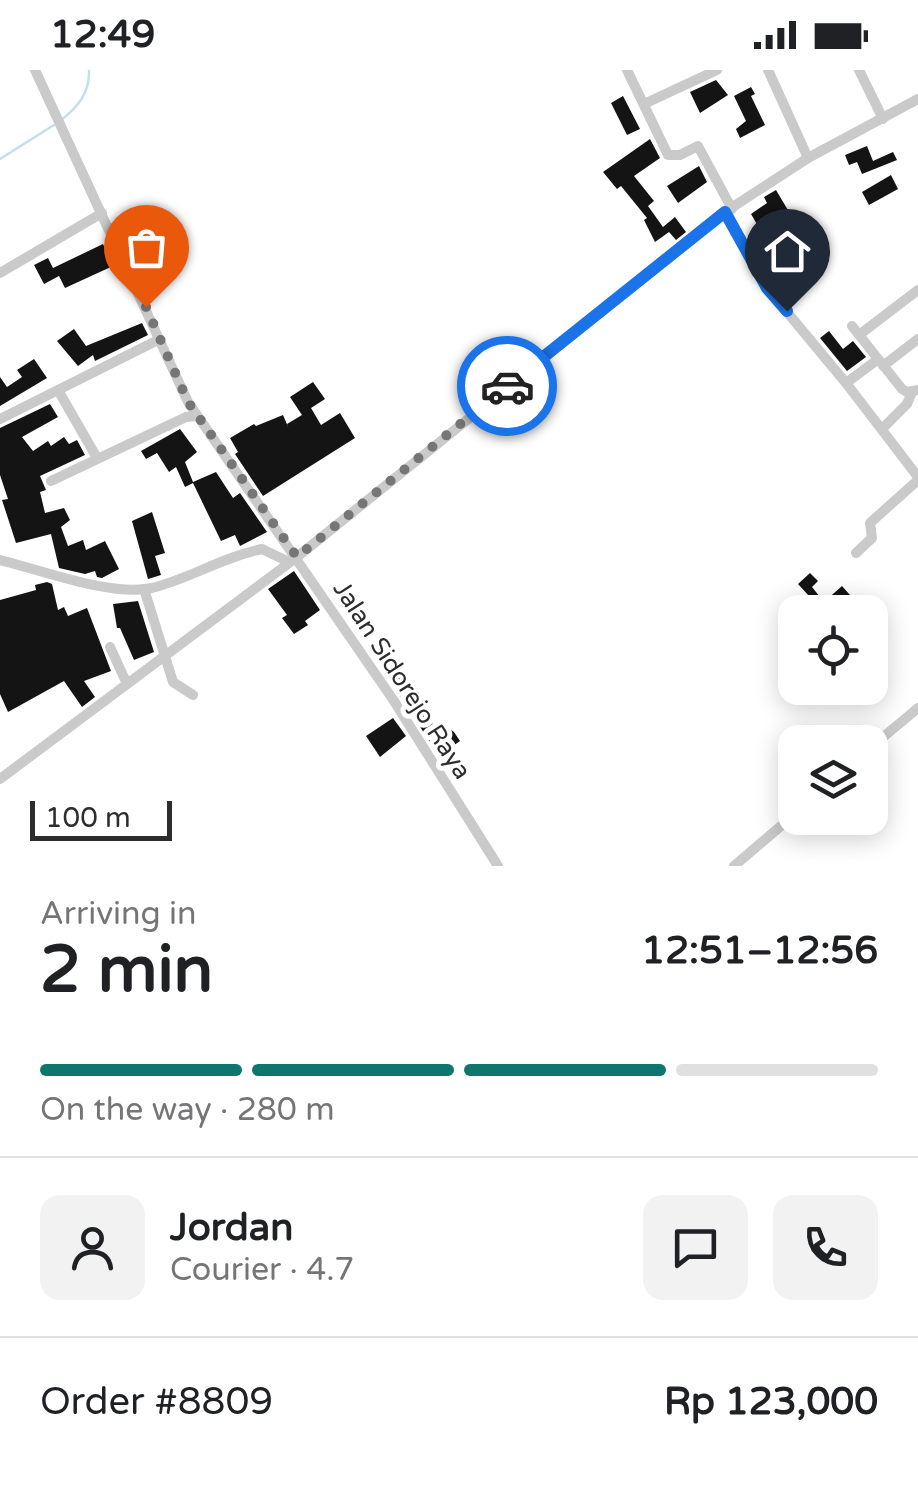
<!DOCTYPE html>
<html lang="en">
<head>
<meta charset="utf-8">
<style>
  body { margin:0; font-family:"Varela Round",sans-serif; background:#f2f2f2; color:#202124; height:100vh; display:flex; flex-direction:column; font-size:38px; white-space:nowrap }
  * { box-sizing:border-box; margin:0 }
  p { font-size:32px; color:#757577 }
  .icon { flex:none; width:55px; height:55px; fill:none; stroke:currentColor; stroke-width:2; stroke-linecap:round; stroke-linejoin:round }
  .map { position:relative; height:796px; overflow:hidden }
  .details { display:flex; flex-direction:column; background:#fff; flex:1 }
  .details>* { flex:none }
  .tools { position:absolute; left:778px; top:525px; display:grid; gap:20px }
  .tools a { display:grid; place-items:center; width:110px; height:110px; border-radius:20px; background:#fff; box-shadow:0 5px 25px #0003; font-size:50px }
  .scale { position:absolute; left:30px; bottom:25px; width:142px; box-sizing:border-box; padding-left:10px; border:5px solid #2d2d2d; border-top:0; font-size:28px; line-height:35px; white-space:nowrap; color:#2d2d2d; -webkit-text-stroke:8px #fff; paint-order:stroke }
  .pin { position:absolute; display:grid; place-items:center; width:85px; height:85px; color:#fff; margin:-102px -42px; border-radius:50% 50% 50% 0; rotate:-45deg; box-shadow:0 0 10px #0007 }
  .pin .icon { rotate:45deg }
  .courier { position:absolute; display:grid; place-items:center; width:100px; height:100px; margin:-50px; border:8px solid #1a73e8; border-radius:50%; background:#fff; color:#222; box-shadow:0 2px 12px #0007 }
  .headline em { font-style:normal; font-weight:700 }
  .headline div { display:flex; flex-direction:column-reverse }
  .headline { display:flex; align-items:center; justify-content:space-between; height:170px; padding:0 40px }
  h1 { font-size:65px; font-weight:700; line-height:75px }
  .bar { display:grid; grid-template-columns:repeat(4,1fr); gap:15px 10px; align-content:center; height:120px; padding:0 40px }
  .bar i { height:12px; border-radius:8px; background:#e0e0e0 }
  .bar .current { background:#0f766e }
  .bar p { grid-column:span 4 }
  .line { display:flex; align-items:center; gap:25px; padding:0 40px; border-top:2px solid #e0e0e0 }
  .line div { flex:1 }
  .round { display:grid; place-items:center; flex:none; width:105px; height:105px; border-radius:20px; background:#f2f2f2 }
  .status { display:flex; justify-content:space-between; align-items:center; height:70px; padding:0 50px; background:#fff; direction:ltr }
  .status svg { height:28px; fill:currentColor }
  .map>svg:first-child { display:block }
  .lines { fill:none; stroke-linecap:round; stroke-linejoin:round }
  .stream { stroke:#c4dfec; stroke-width:2.5 }
  .building { fill:#141414 }
  .minor { stroke:#cacaca; stroke-width:10 }
  .done { stroke:#767676; stroke-width:10; stroke-dasharray:0 18 }
  .route { stroke:#1a73e8; stroke-width:12 }
  .labels { text-anchor:middle; dominant-baseline:central; stroke-width:10; stroke-linejoin:round; paint-order:stroke }
  .street-label { font-size:25px; fill:#2d2d2d; stroke:#fff }
</style>
</head>
<body>
<div class="status"><b>12:49</b><svg viewBox="0 0 49 12"><path d="M0 12V9h3v3zM5 12V6h3v6zM10 12V3h3v9zM15 12V0h3v12zM26 1h20v11H26zM47 4h2v5h-2z"/></svg></div>
<div class="map">
<svg width="918" height="796" viewBox="0 0 918 796">
  <rect width="100%" height="100%" fill="#fff"/>
  <g class="lines">
    <g class="stream">
      <path d="M60 51C78 37 90 23 89 0"/>
      <path d="M0 89 54 55"/>
    </g>
  </g>
  <g class="building">
    <path d="M716 10 728 25 700 43 690 22Z"/>
    <path d="M751 17 755 24 751 26 765 55 740 68 736 59 746 51 734 26Z"/>
    <path d="M623 26 640 59 627 65 611 33Z"/>
    <path d="M650 69 660 88 634 106 654 131 648 136 663 157 675 147 686 162 676 170 669 162 655 172 644 150 647 148 621 116 617 119 603 102Z"/>
    <path d="M867 76 873 91 893 82 897 90 862 104 857 92 849 95 845 85Z"/>
    <path d="M699 96 707 112 678 133 667 116Z"/>
    <path d="M891 105 898 119 869 135 862 122Z"/>
    <path d="M776 120 792 147 779 154 774 145 758 156 751 144 767 133 764 127Z"/>
    <path d="M103 174 113 196 65 218 59 206 44 214 34 195 48 188 53 198Z"/>
    <path d="M142 253 148 265 95 291 93 285 78 296 57 271 74 259 86 276Z"/>
    <path d="M829 261 843 279 853 271 866 287 847 301 820 268Z"/>
    <path d="M34 289 47 308 0 336V307L7 317 22 307 17 300Z"/>
    <path d="M313 312 325 329 311 338 321 355 340 343 355 368 263 426 235 384 238 382 230 368 254 354 256 356 283 345 289 359 287 354 302 345 290 327Z"/>
    <path d="M50 334 58 347 22 367 33 381 48 371 51 376 64 367 69 374 77 370 85 385 40 406 46 420 40 422 45 443 64 438 70 450 61 457 68 476 83 470 86 480 105 471 119 499 102 508 97 507 95 501 85 504 59 498 51 464 16 473 2 430 8 429 0 405V358Z"/>
    <path d="M180 359 197 382 185 392 193 412 216 402 233 428 240 423 267 462 240 476 235 465 221 471 193 413 185 417 176 397 169 402 157 383 146 389 141 381Z"/>
    <path d="M152 442 165 483 155 486 161 505 148 509 132 451Z"/>
    <path d="M294 501 320 540 305 551 308 555 294 564 282 548 287 545 268 519Z"/>
    <path d="M810 503 818 511 812 517 824 532 842 516 857 533 847 542 842 537 829 542 822 534 815 541 805 529 809 526 798 514Z"/>
    <path d="M47 512 52 514 58 540 64 537 68 546 87 538 111 601 84 611 95 627 82 637 64 611 8 642 0 624V530L36 520 35 515Z"/>
    <path d="M138 531 154 582 134 590 120 558H117L113 534Z"/>
    <path d="M386 586 406 617 411 614 429 638 427 640 433 655 440 652 454 662 460 671 439 686 378 592Z"/>
    <path d="M393 648 406 666 380 687 366 666Z"/>
  </g>
  <g class="lines">
    <g class="minor">
      <path d="M35 0 188 332 394 631 498 796"/>
      <path d="M627 0 668 85H680L698 76 732 139"/>
      <path d="M768 0 808 88"/>
      <path d="M859 0 883 49"/>
      <path d="M644 34 717 0"/>
      <path d="M725 142 767 218 846 313 918 407"/>
      <path d="M0 203 102 143"/>
      <path d="M852 256 902 319 907 322 918 320"/>
      <path d="M859 265 918 220"/>
      <path d="M883 296 918 269"/>
      <path d="M846 313 877 290"/>
      <path d="M58 320 97 388"/>
      <path d="M0 349 160 269"/>
      <path d="M882 359 907 334 912 322"/>
      <path d="M51 411 186 347 197 346"/>
      <path d="M856 483 872 468 870 453 918 410"/>
      <path d="M0 490C42 500 111 527 152 518 189 509 223 487 262 479L289 492"/>
      <path d="M144 519 173 612 193 625"/>
      <path d="M110 577 127 614"/>
      <path d="M870 678 918 638"/>
      <path d="M0 709 297 487 725 142 808 88 918 29"/>
      <path d="M734 796 795 744"/>
    </g>
  </g>
  <g class="lines">
    <path class="done" d="M146 237 188 332 297 487 507 316"/>
    <path class="route" d="M507 316 725 142 767 218 787 241"/>
  </g>
  <g class="labels">
    <g class="street-label">
      <text transform="translate(402 610) rotate(57)">Jalan Sidorejo Raya</text>
    </g>
  </g>
</svg>
<div class="tools">
<a><svg class="icon" aria-label="locate" viewBox="0 0 24 24"><circle cx="12" cy="12" r="6"/><path d="M12 2v4M12 18v4M2 12h4M18 12h4"/></svg></a>
<a><svg class="icon" aria-label="layers" viewBox="0 0 24 24"><path d="M12 4l9 5-9 5-9-5zM3 14l9 5 9-5"/></svg></a>
</div>
<div class="scale">100 m</div>
<div class="pin" style="left:146px;top:237px;background:#ea580c"><svg class="icon" aria-label="bag" viewBox="0 0 24 24"><path d="M5 8h14l-1 12H6zM9 8a3 3 0 0 1 6 0"/></svg></div>
<div class="pin" style="left:787px;top:241px;background:#1f2937"><svg class="icon" aria-label="home" viewBox="0 0 24 24"><path d="M3 11l9-7 9 7M6 9v11h12V9"/></svg></div>
<div class="courier" style="left:507px;top:316px"><svg class="icon" aria-label="car" viewBox="0 0 24 24"><path d="M5 17H2v-5l4-1 3-4h7l3 4 3 1v5h-3M9 17h6M6 11h13"/><circle cx="7" cy="17" r="2"/><circle cx="17" cy="17" r="2"/></svg></div>
</div>
<section class="details">
<div class="headline"><div><h1>2 min</h1><p>Arriving in</p></div><em>12:51–12:56</em></div>
<div class="bar"><i class="current"></i><i class="current"></i><i class="current"></i><i></i><p>On the way · 280 m</p></div>
<div class="line" style="height:180px"><a class="round"><svg class="icon" aria-label="person" viewBox="0 0 24 24"><circle cx="12" cy="8" r="4"/><path d="M4 21q1-7 8-7t8 7"/></svg></a><div><b>Jordan</b><p>Courier · 4.7</p></div><a class="round"><svg class="icon" aria-label="chat" viewBox="0 0 24 24"><path d="M4 5h16v11H9l-5 4z"/></svg></a><a class="round"><svg class="icon" aria-label="phone" viewBox="0 0 24 24"><path d="M5 4h4l2 5-3 2q2 4 5 5l2-3 5 2v4C11 20 4 13 5 4z"/></svg></a></div>
<div class="line" style="height:130px"><div>Order #8809</div><b>Rp 123,000</b></div>
</section>
</body>
</html>
